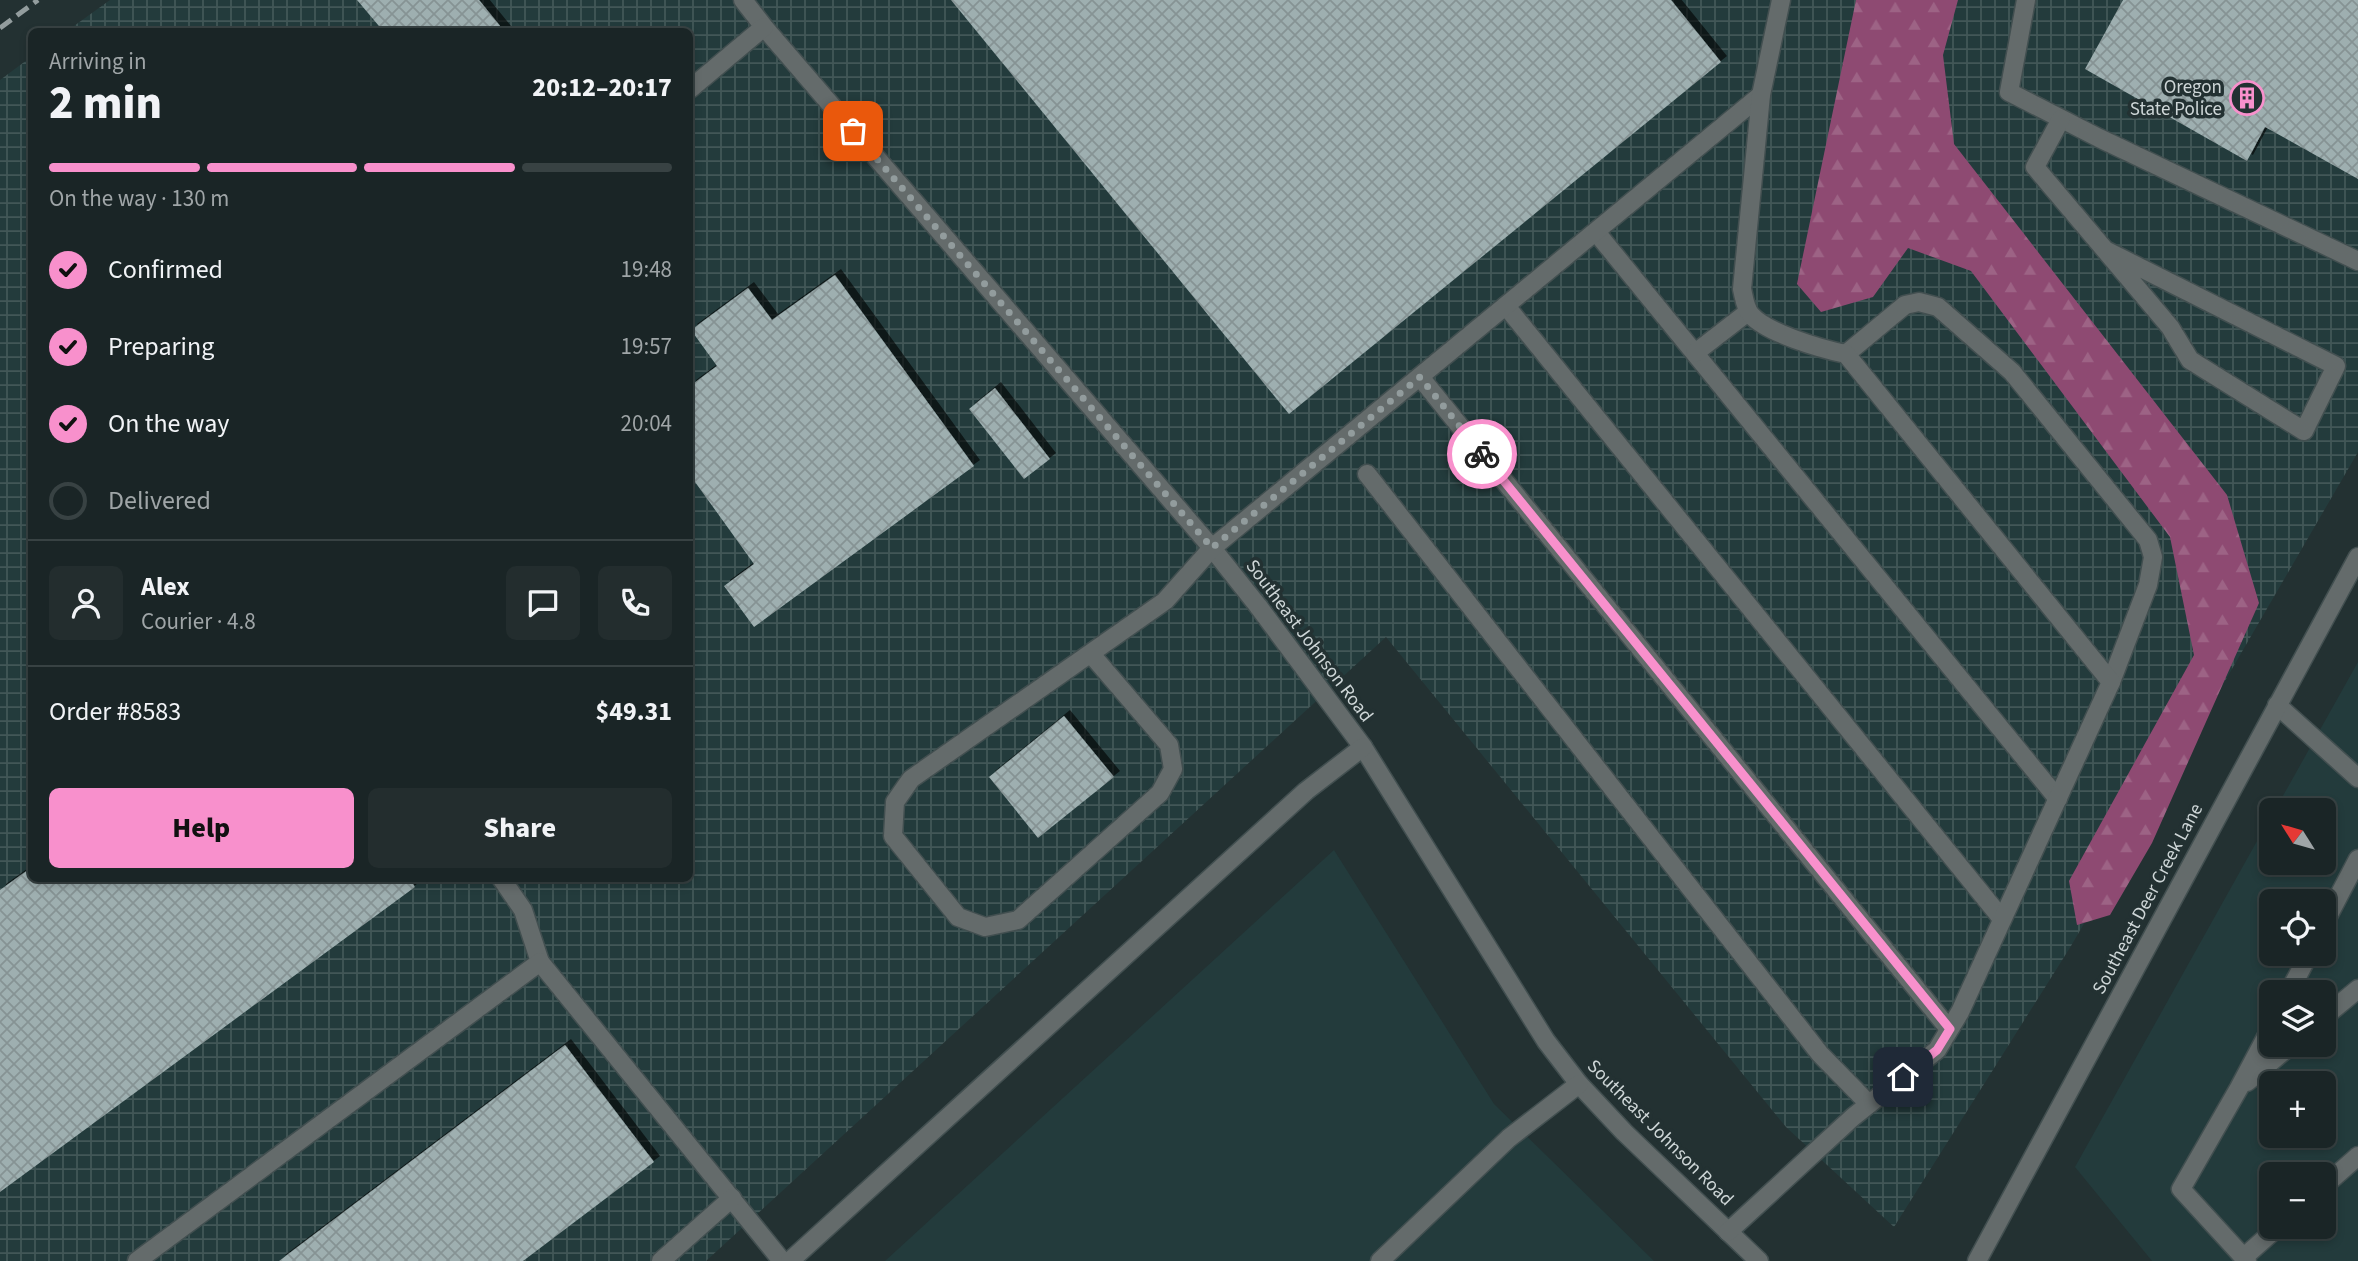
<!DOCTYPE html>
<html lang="en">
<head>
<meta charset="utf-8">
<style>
  body { margin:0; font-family:"Source Sans 3",sans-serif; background:#232d2e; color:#f1f3f6; height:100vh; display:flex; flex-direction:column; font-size:26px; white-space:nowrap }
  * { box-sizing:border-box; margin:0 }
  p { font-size:23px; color:#9fa5a7 }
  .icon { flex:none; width:38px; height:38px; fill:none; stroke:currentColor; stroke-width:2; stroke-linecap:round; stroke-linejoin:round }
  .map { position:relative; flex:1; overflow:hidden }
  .sheet { position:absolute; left:28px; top:28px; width:665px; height:854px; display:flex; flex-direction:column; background:#1a2526; border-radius:10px; box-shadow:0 4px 10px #0003,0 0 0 2px #384243 }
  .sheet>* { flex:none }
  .needle { width:46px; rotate:307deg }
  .fabs { position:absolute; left:2259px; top:798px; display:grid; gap:14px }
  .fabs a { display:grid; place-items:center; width:77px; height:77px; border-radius:10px; background:#1a2526; box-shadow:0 4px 10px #0003,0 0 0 2px #384243; font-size:35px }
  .pin { position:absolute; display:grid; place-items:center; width:60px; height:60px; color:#fff; margin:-30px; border-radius:14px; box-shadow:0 4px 10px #0006 }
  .courier { position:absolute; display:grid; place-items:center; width:70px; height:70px; margin:-35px; border:5px solid #f890cc; border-radius:50%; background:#fff; color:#222; box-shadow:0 2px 9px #0007 }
  .headline em { font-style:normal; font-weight:800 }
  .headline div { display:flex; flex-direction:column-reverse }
  .headline { display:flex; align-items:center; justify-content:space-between; height:119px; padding:0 21px }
  h1 { font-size:46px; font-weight:800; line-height:52px }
  .bar { display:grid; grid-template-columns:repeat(4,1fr); gap:10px 7px; align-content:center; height:84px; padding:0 21px }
  .bar i { height:9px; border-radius:5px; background:#384243 }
  .bar .active { background:#f890cc }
  .bar p { grid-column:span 4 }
  .line { display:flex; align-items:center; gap:18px; padding:0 21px; border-top:2px solid #384243 }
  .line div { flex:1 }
  .round { display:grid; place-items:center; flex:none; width:74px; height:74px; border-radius:10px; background:#232d2e }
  ol { padding:0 21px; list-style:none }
  li { display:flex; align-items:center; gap:21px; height:77px }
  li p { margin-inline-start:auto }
  li .icon { padding:7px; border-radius:50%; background:#f890cc; color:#111; stroke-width:4 }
  li:last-child { color:#9fa5a7 }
  li i { width:38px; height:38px; border:4px solid #384243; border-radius:50% }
  .button { display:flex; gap:14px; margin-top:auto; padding:14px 21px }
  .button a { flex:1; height:80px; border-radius:10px; background:#f890cc; color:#111; font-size:28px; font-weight:800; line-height:80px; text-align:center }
  .button a+a { background:#232d2e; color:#f1f3f6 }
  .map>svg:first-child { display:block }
  .built { fill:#233b3c; fill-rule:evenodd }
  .industrial { fill:url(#industrial-grid) }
  .forest { fill:url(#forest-firs) }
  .building { fill:url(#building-cross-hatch); filter:url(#shadow) }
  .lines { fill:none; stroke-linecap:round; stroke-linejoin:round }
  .minor-casing { stroke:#424f50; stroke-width:21 }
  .minor { stroke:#646b6b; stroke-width:18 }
  .rail { stroke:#939d9e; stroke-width:5; stroke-dasharray:14 7; stroke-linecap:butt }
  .done { stroke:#929c9d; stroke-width:7; stroke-dasharray:0 12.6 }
  .route { stroke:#f890cc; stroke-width:9 }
  .labels { text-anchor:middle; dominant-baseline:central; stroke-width:7; stroke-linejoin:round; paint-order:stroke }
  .poi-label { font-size:19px; fill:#ced6d7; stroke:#233132; text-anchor:end }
  .street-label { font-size:19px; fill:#ced6d7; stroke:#233132 }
</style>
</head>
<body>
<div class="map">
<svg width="2358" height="1261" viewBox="0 0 2358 1261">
  <defs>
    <pattern id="industrial-grid" width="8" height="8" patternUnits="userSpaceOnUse" patternTransform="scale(1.75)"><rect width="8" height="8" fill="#233b3c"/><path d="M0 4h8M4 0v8" fill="none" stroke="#425757"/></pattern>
    <pattern id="forest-firs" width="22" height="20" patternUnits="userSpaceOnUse" patternTransform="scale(1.75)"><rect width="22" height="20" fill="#8e4a72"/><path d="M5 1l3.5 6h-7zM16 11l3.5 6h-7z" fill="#9d6385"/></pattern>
    <pattern id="building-cross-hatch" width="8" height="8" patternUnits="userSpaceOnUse" patternTransform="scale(1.75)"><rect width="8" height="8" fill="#9eafb0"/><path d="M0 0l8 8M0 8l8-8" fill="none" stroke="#869394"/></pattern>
    <filter id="shadow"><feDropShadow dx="6" dy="-6" stdDeviation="0" flood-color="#0009"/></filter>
  </defs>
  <rect width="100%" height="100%" fill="#233132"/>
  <g class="built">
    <path d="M2358 662V1261H2152L2075 1167 2271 816 2272 863H2324V810H2275ZM2272 901H2324V954H2272ZM2272 992H2324V1045H2272ZM2272 1083H2324V1136H2272ZM2272 1174H2324V1227H2272Z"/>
    <path d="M1334 850 1494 1104 1654 1261H885Z"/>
  </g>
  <path class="industrial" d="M110 0H2358V452L2071 946 1894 1227 1786 1127 1386 637 706 1261H0V80L31 57 32 878H690V32L67 31Z"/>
  <path class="forest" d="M1856 0H1958L1943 55 1954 144 2227 495 2259 603 2152 843 2110 915 2077 925 2069 881 2194 655 2170 537 1971 271 1908 248 1873 297 1821 312 1797 284Z"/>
  <g class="building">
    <path d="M357 0H479L505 32H384Z"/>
    <path d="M951 0H1671L1721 62 1289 414Z"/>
    <path d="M2123 0H2358V179L2265 127 2247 161 2085 69Z"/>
    <path d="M835 275 974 466 754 627 724 586 754 564 690 475V386L717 366 691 330 748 288 772 320Z"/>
    <path d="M995 388 1050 459 1024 479 969 409Z"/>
    <path d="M1064 716 1114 777 1038 838 989 777Z"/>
    <path d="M32 867V878H409L415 887 0 1192V890Z"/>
    <path d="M565 1045 654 1162 523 1261H279Z"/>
  </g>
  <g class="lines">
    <g class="minor-casing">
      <g id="minor">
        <path d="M743 0 764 27 1212 548 1258 606 1363 747 1546 1041 1579 1084 1624 1132 1759 1261"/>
        <path d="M2026 0 2009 92 2099 138 2358 261"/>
        <path d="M690 89 764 27"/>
        <path d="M2061 119 2035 167 2170 327 2190 360 2304 431 2336 366 2107 251"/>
        <path d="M1596 232 2058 799"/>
        <path d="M1506 306 2002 919"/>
        <path d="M1695 353 1748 312"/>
        <path d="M1846 354 1905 305 1919 302 1938 307 2012 372 2148 540 2153 557 2148 585 2111 682"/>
        <path d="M1420 377 1949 1029"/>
        <path d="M1367 474 1820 1054 1869 1104"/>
        <path d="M1091 654 1169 745 1173 769 1160 793 1018 920 985 927 958 917 893 836 895 802 911 779 1165 601 1212 548 1761 95"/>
        <path d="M2277 705 2358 778"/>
        <path d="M501 878 523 910 540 962"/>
        <path d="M2324 924 2358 859"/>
        <path d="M2289 992 2309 954"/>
        <path d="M2324 1017 2358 989"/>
        <path d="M2247 1082 2291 1045"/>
        <path d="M2324 1186 2358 1156"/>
        <path d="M1728 1232 1853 1117 1937 1050 1960 1012 2111 682 1846 354C1821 349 1767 333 1751 315 1745 308 1744 297 1742 289L1761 95 1781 0"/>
        <path d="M2244 1257 2278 1227"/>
        <path d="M137 1261 540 962 782 1261"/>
        <path d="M661 1261 732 1198"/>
        <path d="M790 1261 1306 791 1363 747"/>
        <path d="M1380 1261 1509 1138 1579 1084"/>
        <path d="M1977 1261 2358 557"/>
        <path d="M2247 1261 2181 1189 2239 1088 2272 1026"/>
      </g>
    </g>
    <use href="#minor" class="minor"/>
    <path class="rail" d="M0 28 38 0"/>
  </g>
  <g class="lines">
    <path class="done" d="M853 131 1212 548 1420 377 1482 454"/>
    <path class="route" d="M1482 454 1950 1029 1937 1050 1903 1077"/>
  </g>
  <defs>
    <g id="building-ring" transform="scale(1.75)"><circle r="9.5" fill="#233132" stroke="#f890cc" stroke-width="1.5"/><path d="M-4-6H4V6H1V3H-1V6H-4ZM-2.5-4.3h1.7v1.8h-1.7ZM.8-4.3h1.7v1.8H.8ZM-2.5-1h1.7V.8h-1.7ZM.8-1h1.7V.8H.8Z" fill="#f890cc"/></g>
  </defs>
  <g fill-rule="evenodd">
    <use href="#building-ring" x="2247" y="98"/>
  </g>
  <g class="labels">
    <g class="poi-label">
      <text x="2222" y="87">Oregon<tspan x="2222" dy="22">State Police</tspan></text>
    </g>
    <g class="street-label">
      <text transform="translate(1309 641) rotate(53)">Southeast Johnson Road</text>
      <text transform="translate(2148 899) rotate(-62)">Southeast Deer Creek Lane</text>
      <text transform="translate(1660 1133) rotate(45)">Southeast Johnson Road</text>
    </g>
  </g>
</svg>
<div class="fabs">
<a><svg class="needle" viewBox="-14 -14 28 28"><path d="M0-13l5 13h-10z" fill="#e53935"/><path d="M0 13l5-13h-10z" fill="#9fa5a7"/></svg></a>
<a><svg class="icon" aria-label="locate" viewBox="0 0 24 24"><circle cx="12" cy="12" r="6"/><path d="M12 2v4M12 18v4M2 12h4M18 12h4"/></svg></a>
<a><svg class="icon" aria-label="layers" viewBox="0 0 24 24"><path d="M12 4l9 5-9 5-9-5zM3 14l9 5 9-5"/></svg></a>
<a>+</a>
<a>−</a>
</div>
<div class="pin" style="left:853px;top:131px;background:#ea580c"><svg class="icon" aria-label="bag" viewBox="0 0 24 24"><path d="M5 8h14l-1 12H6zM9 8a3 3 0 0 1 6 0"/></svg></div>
<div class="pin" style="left:1903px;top:1077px;background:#1f2937"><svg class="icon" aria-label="home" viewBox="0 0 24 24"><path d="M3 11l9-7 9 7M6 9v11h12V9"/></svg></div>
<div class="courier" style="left:1482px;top:454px"><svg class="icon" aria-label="bike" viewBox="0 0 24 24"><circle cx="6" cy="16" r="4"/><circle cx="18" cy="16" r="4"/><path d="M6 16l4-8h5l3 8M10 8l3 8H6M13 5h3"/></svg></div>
<section class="sheet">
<div class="headline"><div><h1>2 min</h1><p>Arriving in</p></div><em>20:12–20:17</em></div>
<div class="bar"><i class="active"></i><i class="active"></i><i class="active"></i><i></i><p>On the way · 130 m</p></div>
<ol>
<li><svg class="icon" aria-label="check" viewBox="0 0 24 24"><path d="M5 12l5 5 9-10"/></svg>Confirmed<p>19:48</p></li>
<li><svg class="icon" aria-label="check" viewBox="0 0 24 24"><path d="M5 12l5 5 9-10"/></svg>Preparing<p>19:57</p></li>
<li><svg class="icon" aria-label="check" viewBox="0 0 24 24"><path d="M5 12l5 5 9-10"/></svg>On the way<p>20:04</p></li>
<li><i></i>Delivered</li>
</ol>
<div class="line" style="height:126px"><a class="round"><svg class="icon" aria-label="person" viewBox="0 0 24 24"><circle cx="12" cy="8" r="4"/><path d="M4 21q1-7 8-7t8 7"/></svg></a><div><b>Alex</b><p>Courier · 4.8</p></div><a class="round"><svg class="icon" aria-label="chat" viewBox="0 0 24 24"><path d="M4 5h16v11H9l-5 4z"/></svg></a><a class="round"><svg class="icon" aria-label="phone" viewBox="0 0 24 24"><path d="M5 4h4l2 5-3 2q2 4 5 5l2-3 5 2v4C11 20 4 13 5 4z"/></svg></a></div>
<div class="line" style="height:91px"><div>Order #8583</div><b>$49.31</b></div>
<div class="button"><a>Help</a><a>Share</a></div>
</section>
</div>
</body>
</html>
